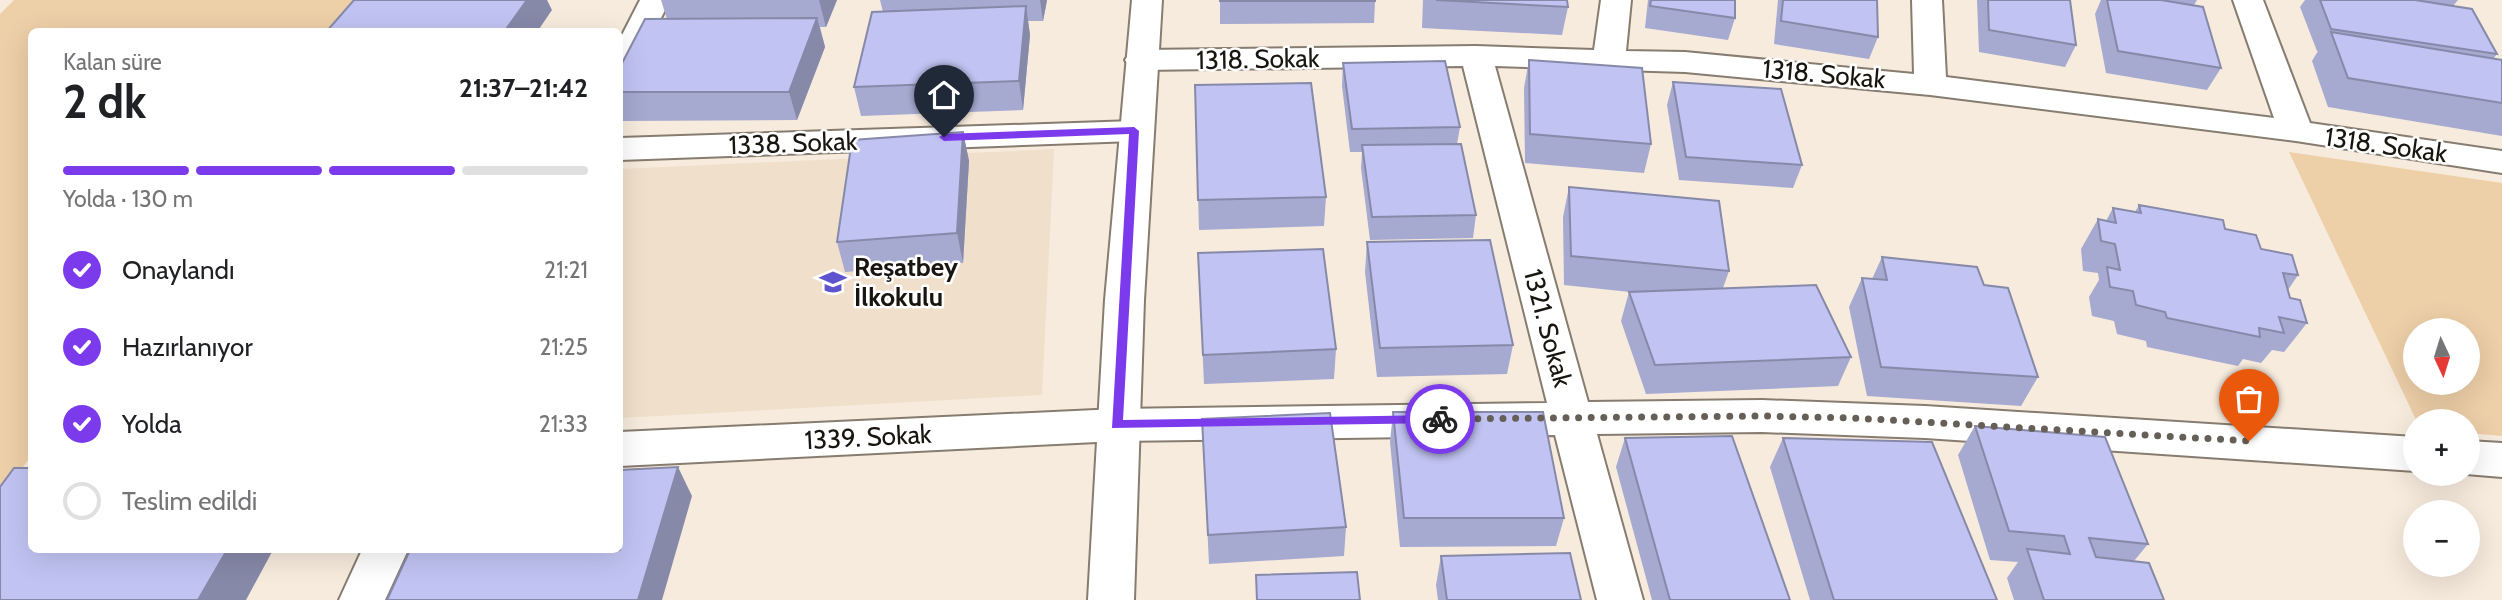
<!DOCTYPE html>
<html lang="tr">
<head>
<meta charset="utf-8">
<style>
  body { margin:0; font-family:Cabin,sans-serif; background:#f2f2f2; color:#202124; height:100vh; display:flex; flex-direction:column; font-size:26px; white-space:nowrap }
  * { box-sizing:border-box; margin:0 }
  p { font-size:23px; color:#757577 }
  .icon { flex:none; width:38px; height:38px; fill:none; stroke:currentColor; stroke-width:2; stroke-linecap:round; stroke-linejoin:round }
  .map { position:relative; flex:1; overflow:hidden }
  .drawer { position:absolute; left:28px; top:28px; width:595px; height:525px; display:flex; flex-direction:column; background:#fff; border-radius:10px; box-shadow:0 7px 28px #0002 }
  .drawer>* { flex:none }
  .needle { width:46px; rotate:176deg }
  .controls { position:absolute; left:2403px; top:318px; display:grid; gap:14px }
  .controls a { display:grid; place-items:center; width:77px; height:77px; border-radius:50%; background:#fff; box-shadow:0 7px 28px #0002; font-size:35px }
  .pin { position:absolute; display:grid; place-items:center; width:60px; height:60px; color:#fff; margin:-72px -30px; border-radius:50% 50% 50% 0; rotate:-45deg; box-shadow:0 0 7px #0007 }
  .pin .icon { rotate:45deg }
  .courier { position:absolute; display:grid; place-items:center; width:70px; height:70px; margin:-35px; border:5px solid #7c3aed; border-radius:50%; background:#fff; color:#222; box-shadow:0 2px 9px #0007 }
  .overview em { font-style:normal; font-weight:700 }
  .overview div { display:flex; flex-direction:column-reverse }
  .overview { display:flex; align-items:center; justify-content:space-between; height:119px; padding:0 35px }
  h1 { font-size:46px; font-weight:700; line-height:52px }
  .bar { display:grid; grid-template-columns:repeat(4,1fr); gap:10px 7px; align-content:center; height:84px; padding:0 35px }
  .bar i { height:9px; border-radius:5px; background:#e0e0e0 }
  .bar .selected { background:#7c3aed }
  .bar p { grid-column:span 4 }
  ol { padding:0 35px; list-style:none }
  li { display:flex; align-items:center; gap:21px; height:77px }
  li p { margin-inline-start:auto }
  li .icon { padding:7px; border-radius:50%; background:#7c3aed; color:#fff; stroke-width:4 }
  li:last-child { color:#757577 }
  li i { width:38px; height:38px; border:4px solid #e0e0e0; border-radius:50% }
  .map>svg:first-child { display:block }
  .built { fill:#f0e0cb }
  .green { fill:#edcfa8; fill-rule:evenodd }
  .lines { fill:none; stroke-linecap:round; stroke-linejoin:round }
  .minor-casing { stroke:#867c6f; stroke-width:4 }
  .secondary-casing { stroke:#867c6f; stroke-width:4 }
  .minor { fill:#fff; fill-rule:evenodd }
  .secondary { fill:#fff; fill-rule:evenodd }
  .wall { fill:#a6a9d0 }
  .shaded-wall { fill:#8789a9 }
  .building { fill:#c1c4f2; stroke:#8789a9; stroke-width:2 }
  .route { fill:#7c3aed }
  .done { stroke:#665f57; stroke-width:7; stroke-dasharray:0 12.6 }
  .labels { text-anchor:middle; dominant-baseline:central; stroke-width:5; stroke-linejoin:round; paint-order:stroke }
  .street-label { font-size:26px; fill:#18140f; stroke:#fff }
  .poi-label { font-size:26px; font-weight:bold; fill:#18140f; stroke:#fff; text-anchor:start }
</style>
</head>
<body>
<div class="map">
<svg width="2502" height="600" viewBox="0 0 2502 600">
  <rect width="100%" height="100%" fill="#f7ebdd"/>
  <path class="built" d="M1054 149 1042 395 620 418V169Z"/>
  <g class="green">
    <path d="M14 0H385L358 31 32 32 31 456 0 498V14Z"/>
    <path d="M2289 152 2502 183V436L2468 433V422H2417ZM2415 331H2468V383H2415Z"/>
  </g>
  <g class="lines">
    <g class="minor-casing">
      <g id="minor">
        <path d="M640 0H670L636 68 631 75 620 77V39Z"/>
        <path d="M1601 0H1631L1626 51 1685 52 1914 74 1912 0H1942L1946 77 2274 118 2233 0H2263L2310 123 2502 151V173L2296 141 1930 95 1685 72 1495 66 1588 402 1762 400 1925 406 2415 437V471L1925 438 1762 432 1597 434 1643 600H1597L1555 435 1117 441 620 466V432L1117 409 1547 403 1463 66 1141 70 1130 67 1125 60 1130 53 1141 50 1476 46 1594 50Z"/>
        <path d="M1134 121 1146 124 1151 131 1146 138 1134 141 620 160V138Z"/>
        <path d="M2468 441 2502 443V477L2466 474Z"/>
        <path d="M362 550H408L385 600H339Z"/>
      </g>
    </g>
    <g class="secondary-casing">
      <path id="secondary" d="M1132 0H1162L1144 300 1134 600H1088L1105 300Z"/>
    </g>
    <use href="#minor" class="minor"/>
    <use href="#secondary" class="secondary"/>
  </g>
  <g class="wall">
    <path d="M661 0H837L826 27H820L825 47 797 120 620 121V67L667 19Z"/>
    <path d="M880 0H1047L1043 21H1028L1030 35 1023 110 861 116 854 87 883 12Z"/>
    <path d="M1220 0 1375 1 1374 23 1220 24Z"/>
    <path d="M1423 0H1567L1568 7 1562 35 1422 28Z"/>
    <path d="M1648 0H1735V18L1728 40 1645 28Z"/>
    <path d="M1778 0H1877L1878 37 1869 59 1774 44Z"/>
    <path d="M1977 0H2070L2076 45 2065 67 1979 52Z"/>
    <path d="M2101 0H2197L2194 5 2221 68 2207 90 2106 73 2095 14Z"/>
    <path d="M2305 0H2458L2453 6 2497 54 2493 59 2502 60V136L2328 107 2312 61 2318 51H2317L2300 7Z"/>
    <path d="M1529 60 1651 144 1644 173 1525 163 1524 88Z"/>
    <path d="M1343 63 1460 127 1457 144 1476 215 1473 238 1370 240 1361 168 1362 152H1350L1342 86Z"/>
    <path d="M1673 82 1802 165 1793 188 1679 180 1667 105Z"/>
    <path d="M1195 85 1326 197 1324 226 1199 230Z"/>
    <path d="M963 132 969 161 963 263 845 272 837 242Z"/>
    <path d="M1569 187 1729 271 1723 288 1851 357 1838 386 1646 394 1621 321 1629 292H1630L1564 285 1563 217Z"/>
    <path d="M2139 205 2225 229 2261 249 2298 275 2288 290 2290 298 2307 323 2284 352 2272 350 2261 363 2243 359 2238 366 2147 347 2146 341 2117 334 2114 321 2092 316 2089 297 2099 280 2098 273 2083 271 2081 249 2098 219 2106 221 2113 208 2135 212Z"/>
    <path d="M1367 242 1513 345 1507 374 1377 377 1365 272Z"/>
    <path d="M1198 253 1336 349 1334 379 1204 384Z"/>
    <path d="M1882 257 1984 285 2038 377 2021 406 1867 396 1849 307 1862 278 1872 279Z"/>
    <path d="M1393 412 1564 518 1556 546 1400 547 1390 442Z"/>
    <path d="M1202 419 1346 527 1344 556 1209 564Z"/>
    <path d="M1975 426 2148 544 2134 561 2164 600H2014L2007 578 2018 562 1990 560 1958 455Z"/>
    <path d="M1625 438 1790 600H1652L1616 467Z"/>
    <path d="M1783 438 1997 600H1810L1770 467Z"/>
    <path d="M1441 556 1581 600H1438L1436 585Z"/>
  </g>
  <g class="shaded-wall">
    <path d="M527 0H547L552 10 537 32H504Z"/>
    <path d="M819 0H837L826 27Z"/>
    <path d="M1040 0H1047L1043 21Z"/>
    <path d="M1026 6 1030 35 1023 110 1019 81Z"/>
    <path d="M817 18 825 47 797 120 789 92Z"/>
    <path d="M963 132 969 161 963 263 957 233Z"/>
    <path d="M678 467 692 496 662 600H638Z"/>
    <path d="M227 550H273L246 600H198Z"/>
  </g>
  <g class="building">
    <path d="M354 0H527L504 32H326Z"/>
    <rect x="1220" y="0" width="155" height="1"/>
    <path d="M1436 0H1567L1568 7Z"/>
    <path d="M1651 0H1735V18L1650 6Z"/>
    <path d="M1783 0H1877L1878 37 1781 21Z"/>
    <path d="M1988 0H2070L2076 45 1989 30Z"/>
    <path d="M2107 0H2161L2203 7 2221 68 2118 51Z"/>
    <path d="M2320 0H2415L2472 9 2497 54 2331 29Z"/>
    <path d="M1026 6 1019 81 854 87 872 12Z"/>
    <path d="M817 18 789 92H620V67L645 19Z"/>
    <path d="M2331 32 2502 60V103L2348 78Z"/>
    <path d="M1529 60 1642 68 1651 144 1530 134Z"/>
    <path d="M1445 61 1460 127 1352 129 1343 63Z"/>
    <path d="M1673 82 1781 89 1802 165 1686 157Z"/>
    <path d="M1311 83 1326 197 1198 200 1195 85Z"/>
    <path d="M963 132 957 233 837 242 852 140Z"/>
    <path d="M1461 144 1476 215 1372 217 1362 145Z"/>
    <path d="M1569 187 1719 201 1729 271 1571 256Z"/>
    <path d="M2139 205 2223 220 2225 229 2256 235 2261 249 2292 255 2298 275 2283 273 2290 298 2300 300 2307 323 2279 317 2284 333 2259 328 2260 337 2167 318 2165 312 2136 305 2133 291 2110 287 2107 267 2120 270 2115 244 2101 241 2098 219 2116 223 2113 208 2141 213Z"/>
    <path d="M1490 240 1513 345 1380 348 1367 242Z"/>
    <path d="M1323 249 1336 349 1203 355 1198 253Z"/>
    <path d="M1882 257 1977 267 1984 285 2008 288 2038 377 1881 367 1862 278 1887 280Z"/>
    <path d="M1816 285 1851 357 1655 365 1629 292Z"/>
    <path d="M1393 412H1543L1564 518H1404Z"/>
    <path d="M1330 413 1346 527 1208 535 1202 419Z"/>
    <path d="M1975 426 2105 437 2148 544 2089 538 2096 557 2149 563 2164 600H2044L2027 549 2070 554 2064 536 2009 531Z"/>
    <path d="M1732 436 1790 600H1670L1625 438Z"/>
    <path d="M1783 438 1932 442 1997 600H1834Z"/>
    <path d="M678 467 638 600H387L410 550H620V470Z"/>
    <path d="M14 468H32V550H227L198 600H0V487Z"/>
    <path d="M1570 553 1581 600H1447L1441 556Z"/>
    <path d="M1357 572 1360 600H1257L1256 575Z"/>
  </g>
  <path class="route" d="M1134 127 1139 131 1123 420 1440 415 1444 416V423L1112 428 1129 134 944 141 939 137 944 134Z"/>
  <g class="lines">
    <path class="done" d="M1440 419 1762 416 1853 418 2249 441"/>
  </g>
  <defs>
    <g id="school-bare" transform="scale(2.1)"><path d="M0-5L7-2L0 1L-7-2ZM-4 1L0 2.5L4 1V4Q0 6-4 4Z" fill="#5e55ce" stroke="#fff" stroke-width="2.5" paint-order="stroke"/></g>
  </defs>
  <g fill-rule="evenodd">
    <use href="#school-bare" x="833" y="282"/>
  </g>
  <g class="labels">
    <g class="street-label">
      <text transform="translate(1258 59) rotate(-1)">1318. Sokak</text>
      <text transform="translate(1824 74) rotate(5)">1318. Sokak</text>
      <text transform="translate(793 143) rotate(-2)">1338. Sokak</text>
      <text transform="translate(2386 145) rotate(8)">1318. Sokak</text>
      <text transform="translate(1548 328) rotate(75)">1321. Sokak</text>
      <text transform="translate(868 437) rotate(-3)">1339. Sokak</text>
    </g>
    <g class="poi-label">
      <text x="854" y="267">Reşatbey<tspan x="854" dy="30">İlkokulu</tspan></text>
    </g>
  </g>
</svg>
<div class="controls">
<a><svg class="needle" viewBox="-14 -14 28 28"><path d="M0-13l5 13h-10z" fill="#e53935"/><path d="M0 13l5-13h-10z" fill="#757577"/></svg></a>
<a>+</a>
<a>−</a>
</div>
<div class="pin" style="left:2249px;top:441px;background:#ea580c"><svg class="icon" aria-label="bag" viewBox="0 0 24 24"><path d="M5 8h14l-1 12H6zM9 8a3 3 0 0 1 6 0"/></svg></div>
<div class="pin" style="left:944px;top:137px;background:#1f2937"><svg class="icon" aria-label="home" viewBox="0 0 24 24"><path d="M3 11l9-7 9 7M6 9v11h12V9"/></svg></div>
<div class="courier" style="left:1440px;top:419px"><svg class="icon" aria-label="bike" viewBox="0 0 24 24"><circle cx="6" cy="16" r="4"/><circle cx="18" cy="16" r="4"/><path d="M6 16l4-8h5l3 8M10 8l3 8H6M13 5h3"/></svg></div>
<section class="drawer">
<div class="overview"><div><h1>2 dk</h1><p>Kalan süre</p></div><em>21:37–21:42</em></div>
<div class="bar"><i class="selected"></i><i class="selected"></i><i class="selected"></i><i></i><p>Yolda · 130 m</p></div>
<ol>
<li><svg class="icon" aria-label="check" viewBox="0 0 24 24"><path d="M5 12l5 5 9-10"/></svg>Onaylandı<p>21:21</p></li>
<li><svg class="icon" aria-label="check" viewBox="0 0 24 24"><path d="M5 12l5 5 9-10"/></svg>Hazırlanıyor<p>21:25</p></li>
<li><svg class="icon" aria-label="check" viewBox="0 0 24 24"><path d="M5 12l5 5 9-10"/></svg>Yolda<p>21:33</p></li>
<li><i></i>Teslim edildi</li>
</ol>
</section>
</div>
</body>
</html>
